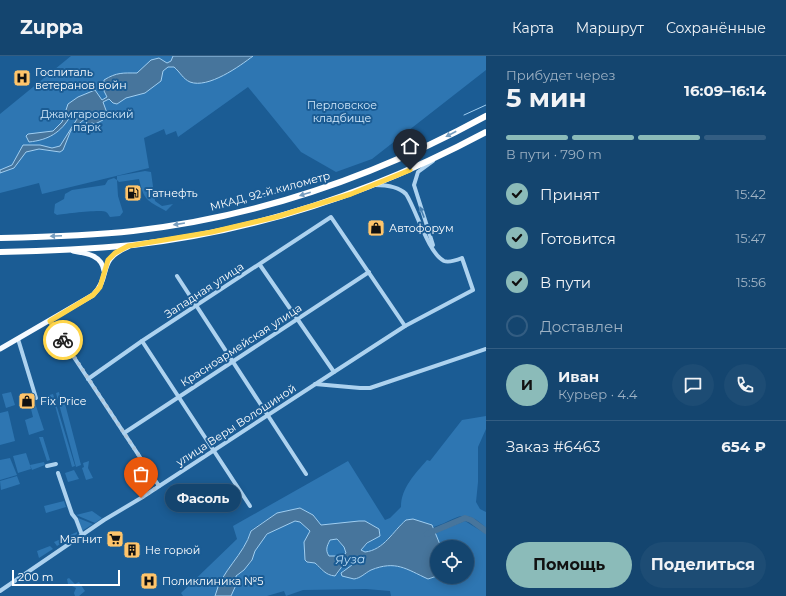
<!DOCTYPE html>
<html lang="ru">
<head>
<meta charset="utf-8">
<style>
  body { margin:0; font-family:Montserrat,sans-serif; background:#1d4c74; color:#f1f3f6; height:100vh; display:flex; flex-direction:column; font-size:15px; white-space:nowrap }
  * { box-sizing:border-box; margin:0 }
  p { font-size:13px; color:#9db1c3 }
  .icon { flex:none; width:22px; height:22px; fill:none; stroke:currentColor; stroke-width:2; stroke-linecap:round; stroke-linejoin:round }
  .map { position:relative; flex:1; overflow:hidden }
  .sheet { display:flex; flex-direction:column; background:#14456f; width:300px }
  .sheet>* { flex:none }
  .fabs { position:absolute; left:430px; top:484px; display:grid; gap:8px }
  .fabs a { display:grid; place-items:center; width:44px; height:44px; border-radius:50%; background:#14456f; box-shadow:0 2px 10px #0003,0 0 0 1px #335d82; font-size:20px }
  .scale { position:absolute; left:12px; bottom:10px; width:108px; box-sizing:border-box; padding-left:4px; border:2px solid #fff; border-top:0; font-size:11px; line-height:14px; white-space:nowrap; color:#fff; -webkit-text-stroke:3px #1b5c94; paint-order:stroke }
  .pin { position:absolute; display:grid; place-items:center; width:34px; height:34px; color:#fff; margin:-41px -17px; border-radius:50% 50% 50% 0; rotate:-45deg; box-shadow:0 0 4px #0007 }
  .pin .icon { rotate:45deg }
  .courier { position:absolute; display:grid; place-items:center; width:40px; height:40px; margin:-20px; border:3px solid #ffd54a; border-radius:50%; background:#fff; color:#222; box-shadow:0 1px 5px #0007 }
  .bubble { position:absolute; height:28px; border-radius:14px; background:#14456f; box-shadow:0 2px 10px #0003,0 0 0 1px #335d82; font-size:13px; font-weight:700; line-height:28px; text-align:center }
  .summary em { font-style:normal; font-weight:700 }
  .summary div { display:flex; flex-direction:column-reverse }
  .summary { display:flex; align-items:center; justify-content:space-between; height:68px; padding:0 20px }
  h1 { font-size:26px; font-weight:700; line-height:30px }
  .bar { display:grid; grid-template-columns:repeat(4,1fr); gap:6px 4px; align-content:center; height:48px; padding:0 20px }
  .bar i { height:5px; border-radius:3px; background:#335d82 }
  .bar .selected { background:#8bbbb9 }
  .bar p { grid-column:span 4 }
  .line { display:flex; align-items:center; gap:10px; padding:0 20px; border-top:1px solid #335d82 }
  .line div { flex:1 }
  .round { display:grid; place-items:center; flex:none; width:42px; height:42px; border-radius:21px; background:#1d4c74 }
  ol { padding:0 20px; list-style:none }
  li { display:flex; align-items:center; gap:12px; height:44px }
  li p { margin-inline-start:auto }
  li .icon { padding:4px; border-radius:50%; background:#8bbbb9; color:#111; stroke-width:4 }
  li:last-child { color:#9db1c3 }
  li i { width:22px; height:22px; border:2px solid #335d82; border-radius:50% }
  .button { display:flex; gap:8px; margin-top:auto; padding:8px 20px }
  .button a { flex:1; height:46px; border-radius:24px; background:#8bbbb9; color:#111; font-size:16px; font-weight:700; line-height:46px; text-align:center }
  .button a+a { background:#1d4c74; color:#f1f3f6 }
  header { display:flex; align-items:center; gap:24px; box-sizing:border-box; height:56px; padding:0 20px; background:#14456f; border-bottom:1px solid #335d82 }
  header strong { font-size:19px }
  nav { display:flex; gap:22px; margin-inline-start:auto; font-size:14px }
  main { display:flex; flex:1; min-height:0 }
  .map>svg:first-child { display:block }
  .green { fill:#2e76b2 }
  .water { fill:#47759c; stroke:#a0cef1; fill-rule:evenodd }
  .lines { fill:none; stroke-linecap:round; stroke-linejoin:round }
  .stream { stroke:#a0cef1; stroke-width:1 }
  .river { stroke:#47759c; stroke-width:6 }
  .minor { stroke:#add2ef; stroke-width:4 }
  .major { stroke:#f5faff; stroke-width:5 }
  .highway { stroke:#fff; stroke-width:6 }
  .oneway { fill:#769dbf }
  .oneway2 { fill:#477faf }
  .done { stroke:#afc6da; stroke-width:4; stroke-dasharray:0 7.2 }
  .route { stroke:#ffd54a; stroke-width:5 }
  .labels { text-anchor:middle; dominant-baseline:central; stroke-width:4; stroke-linejoin:round; paint-order:stroke }
  .poi-label { font-size:11px; fill:#fff; stroke:#1b5c94; text-anchor:start }
  .park-label { font-size:11px; fill:#d3e9fb; stroke:#1b5c94 }
  .street-label { font-size:11px; fill:#fff; stroke:#1b5c94 }
  .water-label { font-size:12px; font-style:italic; fill:#b9dbf6; stroke:#1b5c94 }
</style>
</head>
<body>
<header>
<strong>Zuppa</strong>
<nav><a>Карта</a><a>Маршрут</a><a>Сохранённые</a></nav>
</header>
<main>
<div class="map">
<svg width="486" height="540" viewBox="0 0 486 540">
  <rect width="100%" height="100%" fill="#1b5c94"/>
  <g class="green">
    <path d="M71 0H486V14L372 103 336 116 301 96 248 31 178 81 176 75 166 79 164 73 144 82 149 112 42 138 39 127 0 137V58Z"/>
    <path d="M145 115 151 116 155 145 162 150 173 148 166 155C146 144 144 144 139 123L119 126 117 124 118 140 123 156 120 160 110 161C109 160 108 157 106 156 102 153 64 158 57 159L54 157 55 148 64 143 65 138 72 134 105 129 108 124 114 122 117 124V120Z"/>
    <path d="M11 336 15 349 6 352 2 338Z"/>
    <path d="M59 336 60 341 63 340 81 409 76 411 56 337Z"/>
    <path d="M53 338 75 410 72 411 54 346 41 349 39 342Z"/>
    <path d="M35 347 44 374 29 379 25 364 33 361 30 349Z"/>
    <path d="M8 355 15 385 0 389V357Z"/>
    <path d="M486 360V373L478 391V426L476 446 480 453 486 456V472C463 450 459 463 434 471L428 468 409 463C398 466 386 494 365 496L361 494 363 491 380 478 379 473 365 465 321 469 313 459 300 452 277 457 251 474C244 499 222 514 215 540H183L181 537 237 483 233 470 348 405 385 464 390 462 401 451C401 432 415 418 427 404L430 405 462 364Z"/>
    <path d="M39 381H43L50 404 47 405Z"/>
    <path d="M26 397 30 409 44 406 45 409 32 414 30 409 31 413 18 417 13 400Z"/>
    <path d="M10 402 17 419 0 424V404Z"/>
    <path d="M89 405 88 412 93 422 86 424 82 412 84 411 83 407Z"/>
    <path d="M74 414 79 423 68 426 65 417Z"/>
    <path d="M17 420 20 428 1 434 0 425Z"/>
    <path d="M64 445 66 451 46 457 44 450Z"/>
    <path d="M92 455 102 462 95 467 76 459Z"/>
    <path d="M78 462 93 468 82 475Z"/>
    <path d="M295 465 300 466 310 475C306 487 299 496 309 507H315L322 515 337 519 343 509 352 505V509L343 515 342 520 354 523C360 521 365 517 371 514 396 504 406 513 428 523L437 520 467 521V491H441L435 477 465 465 486 478V540H391L390 535 366 533 303 534 286 540 284 535 267 540H231L236 529V520C241 514 247 512 252 505 253 502 252 499 254 496 262 480 277 468 295 465Z"/>
    <path d="M77 476V478L57 490 54 486Z"/>
    <path d="M336 483 344 491 346 497 342 500H329C325 494 327 490 330 484Z"/>
    <path d="M50 490 53 493 39 502 37 495Z"/>
    <path d="M69 522 75 528 79 526 85 535 79 540H75L74 537 76 532 68 528 67 523Z"/>
  </g>
  <g class="water">
    <path d="M173 0H253C240 10 208 33 190 26 183 23 180 16 174 11H168L163 15 161 25 145 37 126 42 117 48 113 47 109 43 103 46 107 57 103 64 95 68 92 67 87 69 86 62 75 71 78 73 71 74 63 94 60 96 39 93 26 96 14 112 0 117V114L12 109 23 89H40L52 92 60 90 77 63 75 59H71C61 77 48 84 29 86L26 80 28 78 53 75 62 66 68 48 78 41 95 34 102 44 107 41 104 35V24C117 16 123 17 137 17L151 4 159 2 167 7 171 5Z"/>
    <path d="M300 452 313 459 321 469 359 465H365L379 473 380 480 367 487 361 494 365 496C384 494 393 475 406 464L413 463 432 469 441 491H437V520L428 523C406 513 396 504 371 514 365 517 361 522 354 523L342 520 341 517 352 509V506L350 505 343 509 335 520C325 519 322 513 315 507L307 506 305 504 304 486 310 475 300 466 295 465 267 478 255 495 252 504 244 514 236 520V529L231 540H215C221 515 244 499 251 475L277 457ZM337 483 344 491 346 497 342 500H329C325 494 327 490 330 484Z"/>
  </g>
  <g class="lines">
    <g class="stream">
      <path d="M464 59 486 49"/>
      <path d="M258 142 283 135V137"/>
    </g>
    <path class="river" d="M427 478 465 462 471 464 486 475"/>
    <g class="minor">
      <path d="M433 105 418 116 414 129 433 189"/>
      <path d="M260 209 334 316"/>
      <path d="M177 220 306 418"/>
      <path d="M50 265 159 430"/>
      <path d="M18 283 36 342"/>
      <path d="M142 285 250 450"/>
      <path d="M88 323 142 285 331 161 405 270"/>
      <path d="M315 328 360 332H370L486 293"/>
      <path d="M124 377 369 216"/>
      <path d="M47 410 56 408"/>
      <path d="M58 417 72 458 76 463 82 479"/>
      <path d="M0 535 104 464 141 442 334 316 405 270 473 234 462 202C457 204 449 207 444 205 428 197 416 153 406 138 398 130 386 129 375 129"/>
    </g>
    <g class="major">
      <path d="M73 195C86 197 102 199 104 215"/>
      <path d="M0 293 93 239C112 220 96 204 128 191"/>
    </g>
    <g class="highway">
      <path d="M0 182C44 181 89 180 133 175 257 161 376 120 486 60"/>
      <path d="M0 196C44 195 89 193 133 189 258 175 376 135 486 76"/>
    </g>
  </g>
  <defs><path id="oneway-solid" d="M-6-.8H1V-3.2L6.5 0L1 3.2V.8H-6Z"/></defs>
  <g class="oneway">
    <use href="#oneway-solid" transform="translate(451 78) rotate(152)"/>
    <use href="#oneway-solid" transform="translate(305 138) rotate(163)"/>
    <use href="#oneway-solid" transform="translate(179 168) rotate(171)"/>
    <use href="#oneway-solid" transform="translate(56 180) rotate(177)"/>
  </g>
  <use class="oneway2" href="#oneway-solid" transform="translate(422 156) rotate(-111)"/>
  <g class="lines">
    <path class="done" d="M63 284 159 430 141 442"/>
    <path class="route" d="M63 284 50 265 93 239 100 231 108 204 115 197 128 190 212 176 276 161 351 138 410 114"/>
  </g>
  <defs>
    <g id="hospital-square" transform="scale(0.9)"><rect x="-9" y="-9" width="18" height="18" rx="4" fill="#ffc56b" stroke="#1b5c94"/><path d="M-5-5h3v3.5h4V-5h3V5h-3V1.5h-4V5h-3Z" fill="#111"/></g>
    <g id="fuel-square" transform="scale(0.9)"><rect x="-9" y="-9" width="18" height="18" rx="4" fill="#ffc56b" stroke="#1b5c94"/><path d="M-5.5-6h7V0h2V4h1.3V-2.5L3-4.5l.8-.8L6-3V5H2.5V1h-1V6h-7ZM-4.2-4.7v3.2H.2V-4.7Z" fill="#111"/></g>
    <g id="shop-square" transform="scale(0.9)"><rect x="-9" y="-9" width="18" height="18" rx="4" fill="#ffc56b" stroke="#1b5c94"/><path d="M-5-2.5h2.3a2.7 3.5 0 0 1 5.4 0H5L5.5 6h-11ZM-1.5-2.5h3a1.5 2.3 0 0 0-3 0Z" fill="#111"/></g>
    <g id="supermarket-square" transform="scale(0.9)"><rect x="-9" y="-9" width="18" height="18" rx="4" fill="#ffc56b" stroke="#1b5c94"/><path d="M-6-5.5h2.5l.6 2H6L4.5 2H-2.5L-4.4-4H-6ZM-1.5 3.2a1.3 1.3 0 1 0 .1 0ZM3 3.2a1.3 1.3 0 1 0 .1 0Z" fill="#111"/></g>
    <g id="building-square" transform="scale(0.9)"><rect x="-9" y="-9" width="18" height="18" rx="4" fill="#ffc56b" stroke="#1b5c94"/><path d="M-4-6H4V6H1V3H-1V6H-4ZM-2.5-4.3h1.7v1.8h-1.7ZM.8-4.3h1.7v1.8H.8ZM-2.5-1h1.7V.8h-1.7ZM.8-1h1.7V.8H.8Z" fill="#111"/></g>
  </defs>
  <g fill-rule="evenodd">
    <use href="#hospital-square" x="22" y="22"/>
    <use href="#fuel-square" x="133" y="137"/>
    <use href="#shop-square" x="376" y="172"/>
    <use href="#shop-square" x="27" y="345"/>
    <use href="#supermarket-square" x="115" y="483"/>
    <use href="#building-square" x="132" y="494"/>
    <use href="#hospital-square" x="149" y="525"/>
  </g>
  <g class="labels">
    <g class="poi-label">
      <text x="35" y="16">Госпиталь<tspan x="35" dy="13">ветеранов войн</tspan></text>
      <text x="146" y="137">Татнефть</text>
      <text x="389" y="172">Автофорум</text>
      <text x="40" y="345">Fix Price</text>
      <text x="102" y="483" text-anchor="end">Магнит</text>
      <text x="145" y="494">Не горюй</text>
      <text x="162" y="525">Поликлиника №5</text>
    </g>
    <g class="park-label">
      <text x="342" y="49">Перловское<tspan x="342" dy="13">кладбище</tspan></text>
      <text x="87" y="58">Джамгаровский<tspan x="87" dy="13">парк</tspan></text>
    </g>
    <g class="street-label">
      <text transform="translate(270 135) rotate(-15)">МКАД, 92-й километр</text>
      <text transform="translate(204 234) rotate(-33)">Западная улица</text>
      <text transform="translate(241 289) rotate(-33)">Красноармейская улица</text>
      <text transform="translate(236 369) rotate(-33)">улица Веры Волошиной</text>
    </g>
    <g class="water-label">
      <text transform="translate(350 503) rotate(-2)">Яуза</text>
    </g>
  </g>
</svg>
<div class="fabs">
<a><svg class="icon" aria-label="locate" viewBox="0 0 24 24"><circle cx="12" cy="12" r="6"/><path d="M12 2v4M12 18v4M2 12h4M18 12h4"/></svg></a>
</div>
<div class="scale">200 m</div>
<div class="pin" style="left:141px;top:442px;background:#ea580c"><svg class="icon" aria-label="bag" viewBox="0 0 24 24"><path d="M5 8h14l-1 12H6zM9 8a3 3 0 0 1 6 0"/></svg></div>
<div class="pin" style="left:410px;top:114px;background:#1f2937"><svg class="icon" aria-label="home" viewBox="0 0 24 24"><path d="M3 11l9-7 9 7M6 9v11h12V9"/></svg></div>
<div class="courier" style="left:63px;top:284px"><svg class="icon" aria-label="bike" viewBox="0 0 24 24"><circle cx="6" cy="16" r="4"/><circle cx="18" cy="16" r="4"/><path d="M6 16l4-8h5l3 8M10 8l3 8H6M13 5h3"/></svg></div>
<div class="bubble" style="left:165px;top:428px;width:76px">Фасоль</div>
</div>
<section class="sheet">
<div class="summary"><div><h1>5 мин</h1><p>Прибудет через</p></div><em>16:09–16:14</em></div>
<div class="bar"><i class="selected"></i><i class="selected"></i><i class="selected"></i><i></i><p>В пути · 790 m</p></div>
<ol>
<li><svg class="icon" aria-label="check" viewBox="0 0 24 24"><path d="M5 12l5 5 9-10"/></svg>Принят<p>15:42</p></li>
<li><svg class="icon" aria-label="check" viewBox="0 0 24 24"><path d="M5 12l5 5 9-10"/></svg>Готовится<p>15:47</p></li>
<li><svg class="icon" aria-label="check" viewBox="0 0 24 24"><path d="M5 12l5 5 9-10"/></svg>В пути<p>15:56</p></li>
<li><i></i>Доставлен</li>
</ol>
<div class="line" style="height:72px"><b class="round" style="background:#8bbbb9;color:#111">И</b><div><b>Иван</b><p>Курьер · 4.4</p></div><a class="round"><svg class="icon" aria-label="chat" viewBox="0 0 24 24"><path d="M4 5h16v11H9l-5 4z"/></svg></a><a class="round"><svg class="icon" aria-label="phone" viewBox="0 0 24 24"><path d="M5 4h4l2 5-3 2q2 4 5 5l2-3 5 2v4C11 20 4 13 5 4z"/></svg></a></div>
<div class="line" style="height:52px"><div>Заказ #6463</div><b>654 ₽</b></div>
<div class="button"><a>Помощь</a><a>Поделиться</a></div>
</section>
</main>
</body>
</html>
